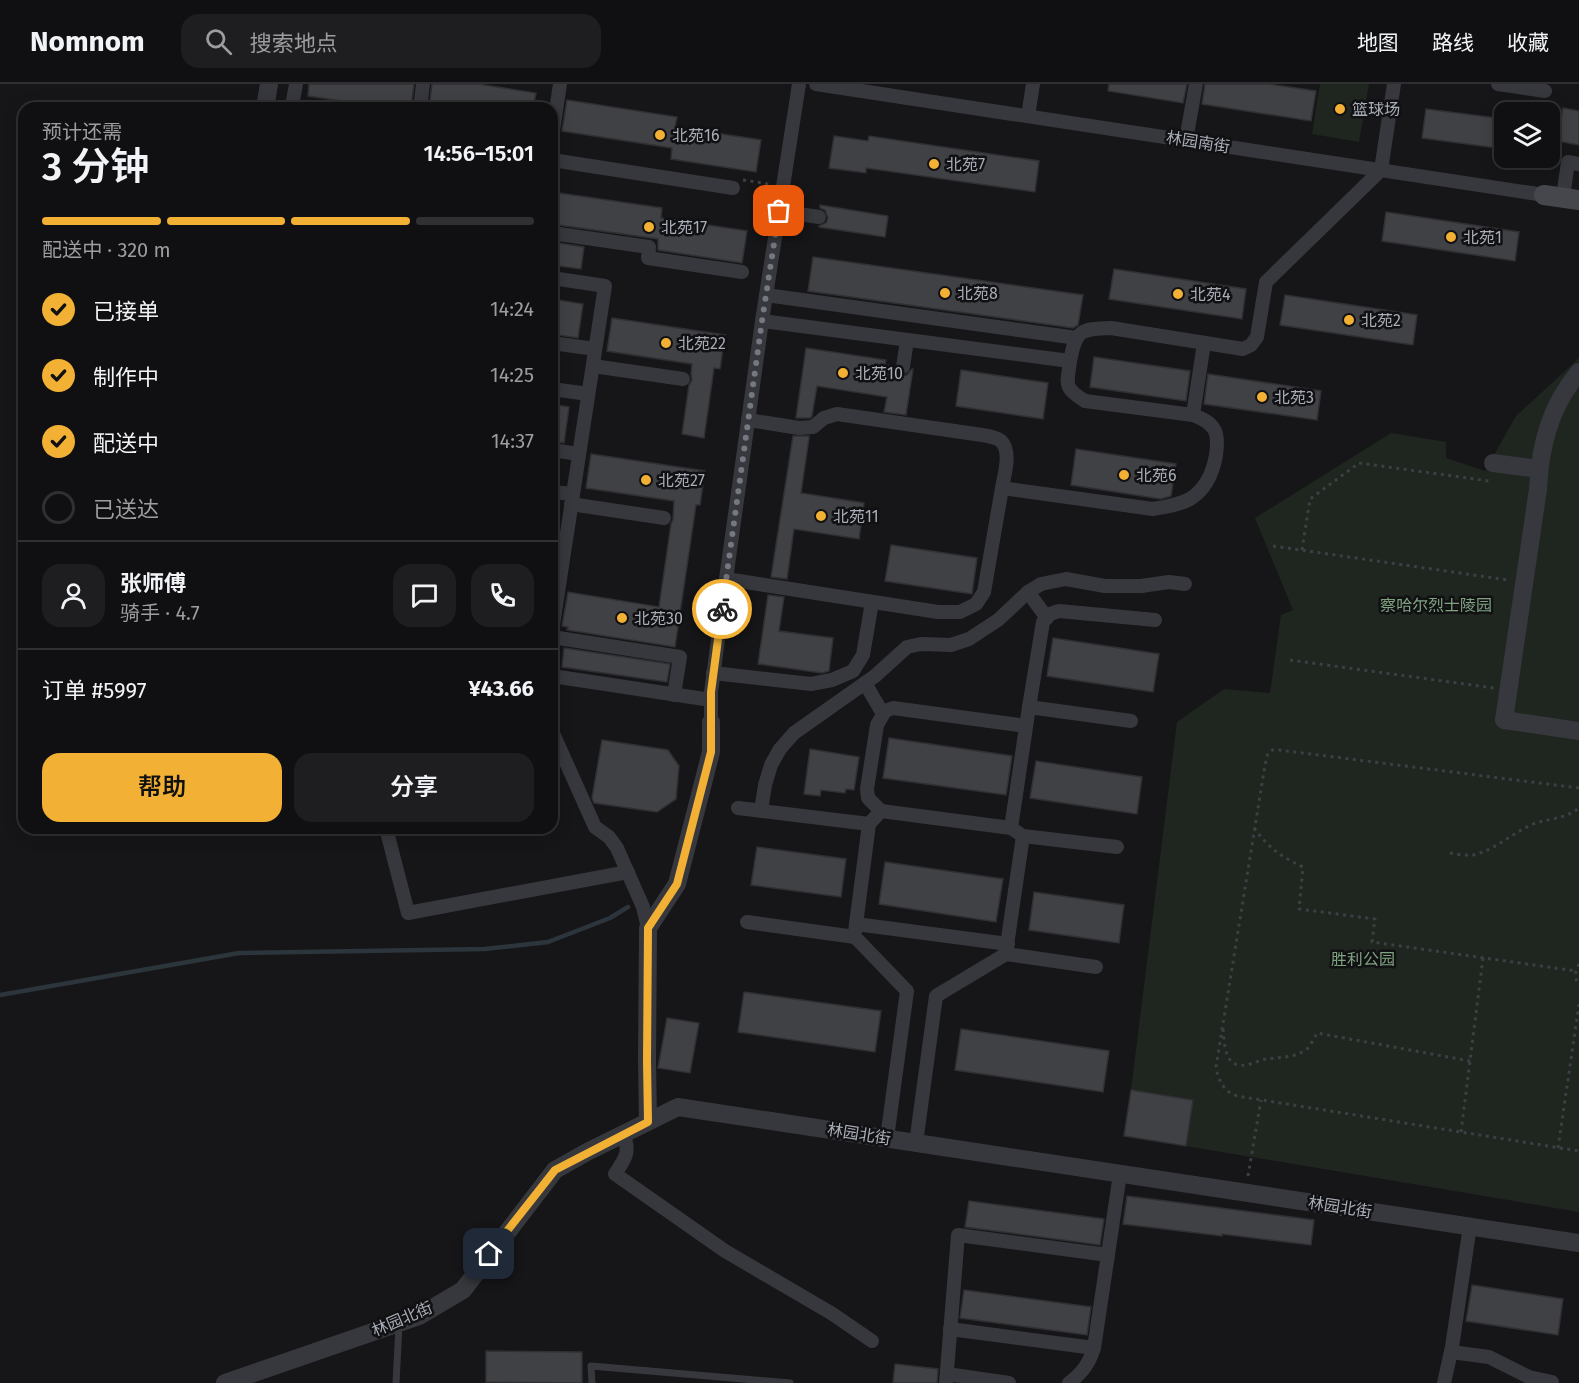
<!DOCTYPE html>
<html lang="zh">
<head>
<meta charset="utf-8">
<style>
  body { margin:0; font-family:"Fira Sans","Noto Sans SC",sans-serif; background:#1e1e20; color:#f1f3f6; height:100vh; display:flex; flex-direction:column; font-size:22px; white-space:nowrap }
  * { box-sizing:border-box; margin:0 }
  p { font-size:20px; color:#9c9d9f }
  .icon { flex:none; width:33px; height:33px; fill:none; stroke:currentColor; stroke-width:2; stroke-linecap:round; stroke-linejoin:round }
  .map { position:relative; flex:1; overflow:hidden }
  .sheet { position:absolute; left:18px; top:18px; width:540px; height:732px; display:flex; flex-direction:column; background:#101012; border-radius:18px; box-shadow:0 3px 15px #0003,0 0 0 2px #303032 }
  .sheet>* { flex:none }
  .buttons { position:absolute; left:1494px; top:18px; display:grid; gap:12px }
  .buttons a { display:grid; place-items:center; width:66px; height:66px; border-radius:12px; background:#101012; box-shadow:0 3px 15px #0003,0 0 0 2px #303032; font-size:30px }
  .pin { position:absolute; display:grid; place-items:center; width:51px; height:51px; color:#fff; margin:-26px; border-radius:12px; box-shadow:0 3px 9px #0006 }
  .courier { position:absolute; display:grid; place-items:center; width:60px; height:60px; margin:-30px; border:4px solid #f2b134; border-radius:50%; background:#fff; color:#222; box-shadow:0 2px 8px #0007 }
  .head em { font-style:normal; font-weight:600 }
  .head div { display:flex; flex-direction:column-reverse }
  .head { display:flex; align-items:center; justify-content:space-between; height:102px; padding:0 24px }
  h1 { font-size:39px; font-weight:600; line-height:45px }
  .bar { display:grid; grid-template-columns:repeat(4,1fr); gap:9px 6px; align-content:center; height:72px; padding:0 24px }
  .bar i { height:8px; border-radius:4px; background:#303032 }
  .bar .current { background:#f2b134 }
  .bar p { grid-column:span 4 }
  .line { display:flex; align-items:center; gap:15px; padding:0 24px; border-top:2px solid #303032 }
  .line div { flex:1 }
  .round { display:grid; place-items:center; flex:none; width:63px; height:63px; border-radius:18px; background:#1e1e20 }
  ol { padding:0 24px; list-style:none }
  li { display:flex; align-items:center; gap:18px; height:66px }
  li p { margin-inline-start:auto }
  li .icon { padding:6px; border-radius:50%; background:#f2b134; color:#111; stroke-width:4 }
  li:last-child { color:#9c9d9f }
  li i { width:33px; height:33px; border:3px solid #303032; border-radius:50% }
  .primary-button { display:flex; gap:12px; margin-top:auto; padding:12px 24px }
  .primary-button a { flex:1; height:69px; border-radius:18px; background:#f2b134; color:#111; font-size:24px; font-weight:600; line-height:69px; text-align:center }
  .primary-button a+a { background:#1e1e20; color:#f1f3f6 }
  header { display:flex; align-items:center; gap:36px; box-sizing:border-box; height:84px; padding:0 30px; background:#101012; border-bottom:2px solid #303032 }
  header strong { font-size:28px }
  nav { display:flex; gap:33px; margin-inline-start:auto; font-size:21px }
  .search { width:420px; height:54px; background:#1e1e20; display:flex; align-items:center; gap:15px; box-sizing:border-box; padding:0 21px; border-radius:18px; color:#9c9d9f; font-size:22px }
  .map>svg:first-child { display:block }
  .green { fill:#1e261f }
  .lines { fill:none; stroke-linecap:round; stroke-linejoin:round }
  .stream { stroke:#2c353c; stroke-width:4.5 }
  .building { fill:#404145; stroke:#303034; stroke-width:1.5 }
  .path { stroke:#3d3f44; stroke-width:3; stroke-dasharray:3 4.5; stroke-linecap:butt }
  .service { stroke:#37383d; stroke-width:7 }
  .minor { stroke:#37383d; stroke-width:14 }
  .tertiary { stroke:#37383d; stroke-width:18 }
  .secondary { stroke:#45474d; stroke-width:20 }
  .done { stroke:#757880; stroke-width:6; stroke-dasharray:0 10.8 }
  .route { stroke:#f2b134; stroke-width:8 }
  .poi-dot { fill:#f2b134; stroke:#111113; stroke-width:2 }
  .labels { text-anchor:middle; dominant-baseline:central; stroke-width:5; stroke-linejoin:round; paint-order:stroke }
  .poi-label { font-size:16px; fill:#a8adb8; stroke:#111113; text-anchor:start }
  .street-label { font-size:16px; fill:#a8adb8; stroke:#111113 }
  .park-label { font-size:16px; fill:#7fa381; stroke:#111113 }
</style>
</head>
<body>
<header>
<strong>Nomnom</strong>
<div class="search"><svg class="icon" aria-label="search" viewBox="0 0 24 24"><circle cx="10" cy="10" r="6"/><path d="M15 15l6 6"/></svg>搜索地点</div>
<nav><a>地图</a><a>路线</a><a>收藏</a></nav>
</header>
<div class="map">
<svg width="1579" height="1299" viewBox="0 0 1579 1299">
  <rect width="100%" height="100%" fill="#161618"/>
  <g class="green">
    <path d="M1320 0H1369L1359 58 1312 50Z"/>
    <path d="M1579 274V1128L1186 1062 1193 1016 1131 1006 1177 638 1224 605 1270 609 1281 531 1293 526 1255 434 1391 349 1446 358V374L1485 387 1516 332Z"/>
  </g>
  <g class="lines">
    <path class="stream" d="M0 911 239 869 485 865 548 858 610 834 628 823"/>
  </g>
  <g class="building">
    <path d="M309 0H414L411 24H390L308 12Z"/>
    <path d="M432 0H478L536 9 533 24H429Z"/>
    <path d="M1109 0H1187L1183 19 1108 7Z"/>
    <path d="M1205 0H1268L1316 7 1311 37 1202 20Z"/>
    <path d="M567 16 677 33 675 43 761 56 756 88 671 75 672 64 562 47Z"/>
    <path d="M1563 24 1579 27V61L1557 57Z"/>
    <path d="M1426 25 1504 35V65L1422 54Z"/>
    <path d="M834 52 868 57 869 52 1039 77 1035 108 866 84V89L829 84Z"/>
    <path d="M552 108 662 124 661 134 747 147 742 179 658 166V155L552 140Z"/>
    <path d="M820 121 888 132 885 153 819 143V142L826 139 828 134 825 126 820 124Z"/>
    <path d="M1386 128 1519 148 1515 177 1382 157Z"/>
    <path d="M552 158 584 163 581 185 552 181Z"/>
    <path d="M813 173 1083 211 1078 241 1073 244 808 207Z"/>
    <path d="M1114 185 1246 205 1242 235 1109 215Z"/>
    <path d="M1285 211 1417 231 1413 261 1280 241Z"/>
    <path d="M552 215 583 220 578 254 552 250Z"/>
    <path d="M612 234 725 251 720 285 714 284 704 354 682 350 689 301 692 296 691 290 692 280 607 267Z"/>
    <path d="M806 264 886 276 885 281 894 282 895 287 901 292 907 291 912 285H913L906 331 884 328 887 313 817 302 812 332 810 334H796Z"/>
    <path d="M1094 273 1190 287 1186 317 1090 303Z"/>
    <path d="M961 286 1048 299 1043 335 956 322Z"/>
    <path d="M1208 290 1321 307 1317 336 1204 320Z"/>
    <path d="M552 320 569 323 564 359 552 357Z"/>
    <path d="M793 352H809V354L801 409 864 419 859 455 794 445 787 495 771 493Z"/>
    <path d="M1076 365 1176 380 1171 412 1161 415 1071 401Z"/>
    <path d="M591 370 705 387 700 421H696L675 563 567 546 568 543 562 542 568 508 659 523 671 440 673 435 674 417 586 404Z"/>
    <path d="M891 461 977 474 972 510 885 497Z"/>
    <path d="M768 511 784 513 779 547 833 554 829 587 822 589 758 580Z"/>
    <path d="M1053 554 1159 570 1153 608 1047 592Z"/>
    <path d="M564 564 670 580 667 598 562 583Z"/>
    <path d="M889 654 1012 672 1006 711 883 694Z"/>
    <path d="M602 656 668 666 679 682 676 715 657 728 594 719 592 714Z"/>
    <path d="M810 665 859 673 854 706 846 705 845 709 821 706 820 712 804 710Z"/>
    <path d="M1036 677 1142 693 1137 730 1030 714Z"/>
    <path d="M757 763 846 775 841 813 751 801Z"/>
    <path d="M885 778 1003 795 996 838 879 820Z"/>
    <path d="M1034 808 1124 821 1119 859 1029 846Z"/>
    <path d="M744 908 881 927 875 968 738 948Z"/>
    <path d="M667 934 699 939 690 989 658 984Z"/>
    <path d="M961 945 1109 967 1103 1008 955 986Z"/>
    <path d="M1131 1006 1193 1016 1186 1062 1124 1052Z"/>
    <path d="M1127 1112 1314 1136 1311 1161 1222 1150V1152L1123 1140Z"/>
    <path d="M969 1117 1104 1135 1100 1161 965 1143Z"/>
    <path d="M1472 1201 1563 1215 1558 1251 1466 1237Z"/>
    <path d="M964 1206 1091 1223 1087 1251 960 1234Z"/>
    <path d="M486 1267 582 1268V1299L486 1298Z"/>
    <path d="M895 1280 938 1285 937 1299H893Z"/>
  </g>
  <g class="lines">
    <g class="path">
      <path d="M743 96 769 100"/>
      <path d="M1273 462 1508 496"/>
      <path d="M1302 466 1310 415 1359 379 1489 397 1490 396"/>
      <path d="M1290 576 1494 604"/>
      <path d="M1579 704 1279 666H1272L1268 669 1265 681 1216 983C1218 996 1224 1008 1237 1012L1579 1067"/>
      <path d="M1254 744C1270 765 1280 772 1303 783L1299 825 1375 835 1372 858 1576 887"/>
      <path d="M1450 769C1457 770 1466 772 1473 771 1495 766 1511 750 1531 741 1547 734 1564 736 1579 724"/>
      <path d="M1579 880C1575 887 1574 894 1579 901"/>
      <path d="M1223 945C1224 955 1224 969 1231 977 1240 987 1256 977 1266 975 1280 973 1295 974 1307 965 1311 961 1314 954 1317 949L1470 977"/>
      <path d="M1461 1048 1483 874"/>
      <path d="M1558 1064 1579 920"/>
      <path d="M1248 1092 1261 1016"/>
    </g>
    <g class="service">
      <path d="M396 1299 399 1242"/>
      <path d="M592 1299 591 1282 790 1299"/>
    </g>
    <g class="minor">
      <path d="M296 0 292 22 308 24"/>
      <path d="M816 0 1544 111"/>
      <path d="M1498 0 1545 7"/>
      <path d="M420 24 423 0"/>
      <path d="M1028 32 1033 0"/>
      <path d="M552 53 560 0"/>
      <path d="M1186 56 1196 0"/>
      <path d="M552 76 733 104"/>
      <path d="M1563 113 1568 78 1579 80"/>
      <path d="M779 127 819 133"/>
      <path d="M552 149 649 163 648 174 742 188"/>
      <path d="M552 194 605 202 552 547"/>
      <path d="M766 211 1077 254"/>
      <path d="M762 237 1070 277C1076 246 1080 245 1111 244L1243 265 1251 261 1257 253 1266 198 1381 86 1394 0"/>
      <path d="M552 259 595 265"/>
      <path d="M593 282 683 295"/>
      <path d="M903 283 907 256"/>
      <path d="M552 305 588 310"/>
      <path d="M1193 331 1204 259"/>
      <path d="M748 336 799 344 813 343 824 334 837 330 982 351C988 352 996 353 1001 357 1012 368 1004 391 1002 404"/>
      <path d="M552 366 579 370"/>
      <path d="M552 408 573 410"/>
      <path d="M571 420 664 434"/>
      <path d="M726 495 938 528H960L976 520 984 508 1002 404 1153 425C1166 423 1179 421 1190 415 1206 405 1213 389 1216 371 1217 364 1218 354 1215 347 1211 338 1201 334 1193 331L1085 317C1063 303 1067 301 1070 277"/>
      <path d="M1028 508 1047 534"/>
      <path d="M552 553 680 573 674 611"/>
      <path d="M713 589 811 600 832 596 853 587 863 571 872 518"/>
      <path d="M552 592 711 616"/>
      <path d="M865 599 883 630"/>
      <path d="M1029 623 1043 538 1050 530 1059 527 1155 536"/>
      <path d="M711 638V608L726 495 762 237 799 0"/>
      <path d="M552 647 595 743 609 753 617 764 643 823 648 844"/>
      <path d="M738 724 869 740 881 727 1011 744 1023 752 1117 763"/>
      <path d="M761 727 765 701 771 681 780 665 794 649 875 592 907 563 921 560 951 561 969 555 998 536 1028 508 1041 500 1066 495 1105 502H1141L1169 498 1185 500"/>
      <path d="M881 727 868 714 867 705 877 641 885 627 893 624 1026 642"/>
      <path d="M386 744 408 829 628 788"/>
      <path d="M1011 744 1029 623 1131 637"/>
      <path d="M747 838 855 853 907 907 887 1054"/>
      <path d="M856 840 1008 860"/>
      <path d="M855 848 869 740"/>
      <path d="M1006 868 1023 752"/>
      <path d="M623 1050C631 1068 625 1075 615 1090L725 1167 831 1229 872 1257"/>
      <path d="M916 1059 936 912 1006 870 1096 883"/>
      <path d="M950 1245 1094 1264"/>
      <path d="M1451 1268 1489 1273 1529 1293 1552 1298"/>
      <path d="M947 1290 1009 1299"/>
      <path d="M946 1299 958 1151 1108 1171"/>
      <path d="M1069 1299C1082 1289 1089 1280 1094 1264L1120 1090"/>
      <path d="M1444 1299 1452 1263 1470 1142"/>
    </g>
    <g class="tertiary">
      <path d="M265 24 269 0"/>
      <path d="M1579 288C1550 322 1540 362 1538 405L1504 636 1579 647"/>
      <path d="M1493 379 1539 385"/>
      <path d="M648 1038 647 977 648 844 677 800 711 668V638"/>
      <path d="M225 1299 419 1232 463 1206 555 1086 587 1068 678 1023 1579 1159"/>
    </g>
    <path class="secondary" d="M1544 111 1579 116"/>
  </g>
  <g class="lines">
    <path class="done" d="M722 525 762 237 779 127"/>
    <path class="route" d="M489 1170 555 1086 648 1038 647 977 648 844 677 800 711 668V608L722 525"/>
  </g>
  <g class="poi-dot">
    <circle cx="1340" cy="25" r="6"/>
    <circle cx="660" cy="51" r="6"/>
    <circle cx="934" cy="80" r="6"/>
    <circle cx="649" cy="143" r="6"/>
    <circle cx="1451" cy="153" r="6"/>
    <circle cx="945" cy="209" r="6"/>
    <circle cx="1178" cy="210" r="6"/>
    <circle cx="1349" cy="236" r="6"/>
    <circle cx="666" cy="259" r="6"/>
    <circle cx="843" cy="289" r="6"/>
    <circle cx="1262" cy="313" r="6"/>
    <circle cx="1124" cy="391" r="6"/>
    <circle cx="646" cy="396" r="6"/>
    <circle cx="821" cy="432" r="6"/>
    <circle cx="622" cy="534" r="6"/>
  </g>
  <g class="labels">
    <g class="poi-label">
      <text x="1352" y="25">篮球场</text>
      <text x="672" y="51">北苑16</text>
      <text x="946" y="80">北苑7</text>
      <text x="661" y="143">北苑17</text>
      <text x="1463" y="153">北苑1</text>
      <text x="957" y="209">北苑8</text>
      <text x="1190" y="210">北苑4</text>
      <text x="1361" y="236">北苑2</text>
      <text x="678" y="259">北苑22</text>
      <text x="855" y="289">北苑10</text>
      <text x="1274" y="313">北苑3</text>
      <text x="1136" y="391">北苑6</text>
      <text x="658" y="396">北苑27</text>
      <text x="833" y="432">北苑11</text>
      <text x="634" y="534">北苑30</text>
    </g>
    <g class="street-label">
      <text transform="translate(1198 58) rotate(9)">林园南街</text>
      <text transform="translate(859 1050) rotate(9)">林园北街</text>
      <text transform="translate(1340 1123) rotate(9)">林园北街</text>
      <text transform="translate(402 1235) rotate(-23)">林园北街</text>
    </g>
    <g class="park-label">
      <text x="1436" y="521">察哈尔烈士陵园</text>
      <text x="1363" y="875">胜利公园</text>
    </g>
  </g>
</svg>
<div class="buttons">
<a><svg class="icon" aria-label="layers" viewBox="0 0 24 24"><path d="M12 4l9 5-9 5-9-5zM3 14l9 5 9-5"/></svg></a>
</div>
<div class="pin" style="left:779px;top:127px;background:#ea580c"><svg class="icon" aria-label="bag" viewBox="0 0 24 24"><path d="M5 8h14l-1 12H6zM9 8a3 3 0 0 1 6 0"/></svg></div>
<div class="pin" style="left:489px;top:1170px;background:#1f2937"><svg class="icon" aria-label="home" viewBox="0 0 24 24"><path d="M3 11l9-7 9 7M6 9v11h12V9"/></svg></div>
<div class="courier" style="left:722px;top:525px"><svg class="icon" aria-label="bike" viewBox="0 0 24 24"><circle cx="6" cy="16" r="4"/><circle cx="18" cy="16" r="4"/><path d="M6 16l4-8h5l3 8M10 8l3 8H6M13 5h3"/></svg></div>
<section class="sheet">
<div class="head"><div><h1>3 分钟</h1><p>预计还需</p></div><em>14:56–15:01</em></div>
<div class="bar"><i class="current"></i><i class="current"></i><i class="current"></i><i></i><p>配送中 · 320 m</p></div>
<ol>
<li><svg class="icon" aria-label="check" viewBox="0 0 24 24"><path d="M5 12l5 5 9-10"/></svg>已接单<p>14:24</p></li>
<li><svg class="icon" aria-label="check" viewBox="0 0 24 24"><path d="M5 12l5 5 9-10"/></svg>制作中<p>14:25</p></li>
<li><svg class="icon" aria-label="check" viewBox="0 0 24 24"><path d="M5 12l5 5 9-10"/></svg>配送中<p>14:37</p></li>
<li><i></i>已送达</li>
</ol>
<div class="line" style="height:108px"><a class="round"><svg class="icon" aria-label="person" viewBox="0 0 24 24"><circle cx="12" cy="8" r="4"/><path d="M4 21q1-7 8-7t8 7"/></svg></a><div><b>张师傅</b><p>骑手 · 4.7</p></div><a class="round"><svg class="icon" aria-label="chat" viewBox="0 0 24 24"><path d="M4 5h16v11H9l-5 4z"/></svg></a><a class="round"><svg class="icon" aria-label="phone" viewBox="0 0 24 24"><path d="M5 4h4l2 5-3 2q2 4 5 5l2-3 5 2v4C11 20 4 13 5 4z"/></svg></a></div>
<div class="line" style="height:78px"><div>订单 #5997</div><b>¥43.66</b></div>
<div class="primary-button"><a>帮助</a><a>分享</a></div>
</section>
</div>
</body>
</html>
